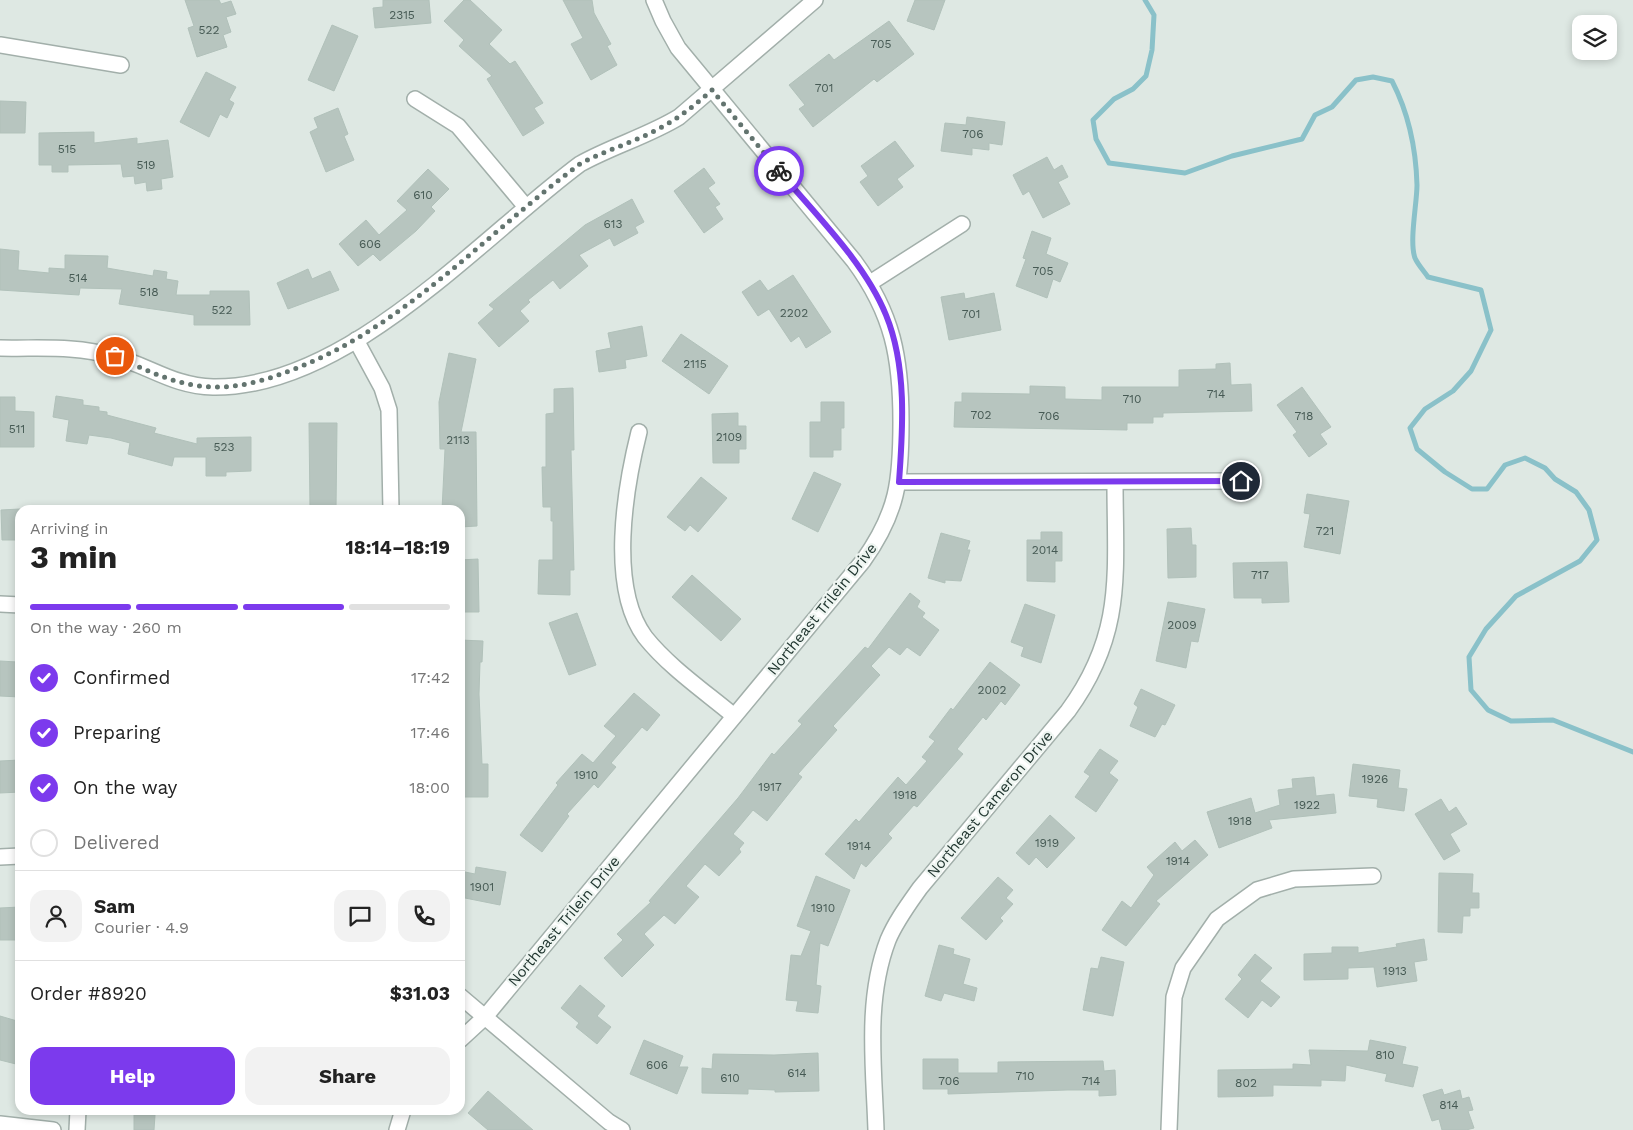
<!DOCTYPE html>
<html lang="en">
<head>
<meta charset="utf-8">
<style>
  body { margin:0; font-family:"Work Sans",sans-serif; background:#f2f2f2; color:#222; height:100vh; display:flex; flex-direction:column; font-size:19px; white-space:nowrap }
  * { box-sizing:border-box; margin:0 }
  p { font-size:16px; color:#767676 }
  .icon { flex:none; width:28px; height:28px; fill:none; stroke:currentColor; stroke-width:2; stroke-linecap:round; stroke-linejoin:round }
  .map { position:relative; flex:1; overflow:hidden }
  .drawer { position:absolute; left:15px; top:505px; width:450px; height:610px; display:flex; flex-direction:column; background:#fff; border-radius:15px; box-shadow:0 2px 8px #0003 }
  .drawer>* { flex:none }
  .tools { position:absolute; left:1572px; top:15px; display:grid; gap:10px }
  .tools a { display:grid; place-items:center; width:45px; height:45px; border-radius:10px; background:#fff; box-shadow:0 2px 8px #0003; font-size:25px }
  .pin { position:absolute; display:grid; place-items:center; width:42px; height:42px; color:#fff; margin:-21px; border:2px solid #fff; border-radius:50%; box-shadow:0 1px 5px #0007 }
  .courier { position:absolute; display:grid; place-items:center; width:50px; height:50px; margin:-25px; border:4px solid #7c3aed; border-radius:50%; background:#fff; color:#222; box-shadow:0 1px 6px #0007 }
  .headline em { font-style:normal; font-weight:700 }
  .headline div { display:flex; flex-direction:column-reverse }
  .headline { display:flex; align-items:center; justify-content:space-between; height:85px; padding:0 15px }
  h1 { font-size:32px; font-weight:700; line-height:38px }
  .bar { display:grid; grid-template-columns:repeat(4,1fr); gap:8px 5px; align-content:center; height:60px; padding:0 15px }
  .bar i { height:6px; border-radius:4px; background:#e0e0e0 }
  .bar .current { background:#7c3aed }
  .bar p { grid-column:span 4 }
  .line { display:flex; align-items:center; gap:12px; padding:0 15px; border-top:1px solid #e0e0e0 }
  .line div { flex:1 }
  .round { display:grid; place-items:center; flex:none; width:52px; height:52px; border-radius:15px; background:#f2f2f2 }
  ol { padding:0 15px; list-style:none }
  li { display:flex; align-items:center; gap:15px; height:55px }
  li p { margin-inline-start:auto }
  li .icon { padding:5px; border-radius:50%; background:#7c3aed; color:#fff; stroke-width:4 }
  li:last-child { color:#767676 }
  li i { width:28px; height:28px; border:2px solid #e0e0e0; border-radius:50% }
  .cta { display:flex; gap:10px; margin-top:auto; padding:10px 15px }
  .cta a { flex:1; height:58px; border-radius:15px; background:#7c3aed; color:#fff; font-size:20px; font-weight:700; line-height:58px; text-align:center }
  .cta a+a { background:#f2f2f2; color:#222 }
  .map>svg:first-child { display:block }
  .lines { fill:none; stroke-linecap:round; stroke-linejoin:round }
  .stream { stroke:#8ac1c9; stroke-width:5 }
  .building { fill:#b7c5bf; stroke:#b1c1ba }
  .minor-casing { stroke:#a2afaa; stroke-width:18 }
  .minor { stroke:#fff; stroke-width:15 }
  .done { stroke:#63746f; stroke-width:5; stroke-dasharray:0 9 }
  .route { stroke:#7c3aed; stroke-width:6 }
  .labels { text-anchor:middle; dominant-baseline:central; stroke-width:4.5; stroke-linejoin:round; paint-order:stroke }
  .number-label { font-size:12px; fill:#465a54 }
  .street-label { font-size:15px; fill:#213630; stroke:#eef5f1 }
</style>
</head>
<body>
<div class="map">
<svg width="1633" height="1130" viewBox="0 0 1633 1130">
  <rect width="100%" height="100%" fill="#dee8e3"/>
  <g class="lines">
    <path class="stream" d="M1145 0 1154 15 1152 50 1146 76 1133 89 1114 99 1093 120 1096 139 1109 163 1185 173 1232 156 1302 139 1315 115 1332 107 1356 80 1373 77 1392 81C1409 114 1416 148 1417 185 1417 203 1409 242 1415 258 1418 265 1424 271 1428 277L1481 290 1491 330 1471 371 1453 391 1425 409 1410 428 1417 449 1445 472 1472 489H1487L1505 465 1525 458 1545 468 1555 479 1576 492 1589 510 1597 540 1580 561 1516 596 1486 629 1469 657 1471 690 1488 710 1511 721 1553 720 1633 752"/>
  </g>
  <g class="building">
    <path d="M185 0H219L221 4 231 1 236 14 226 17 231 32 223 35 227 47 197 57 188 28 194 26Z"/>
    <path d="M383 0H429L431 23 375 28 373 8 383 7Z"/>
    <path d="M464 0H470L502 30 489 44 510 64 515 61 543 103 534 108 544 123 523 136 487 79 492 76 459 46 464 40 444 21Z"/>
    <path d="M563 0H592L594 13 611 44 607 46 617 65 591 80 571 44 583 38Z"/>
    <path d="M915 0H945L934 30 907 21Z"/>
    <path d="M889 21 914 54 877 82 874 79 813 127 799 109 805 105 789 85 829 54 834 60Z"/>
    <path d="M332 25 358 36 334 91 308 80Z"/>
    <path d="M206 72 236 87 229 100 234 103 227 118 220 114 209 137 180 122Z"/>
    <path d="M0 101 26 102 25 133H0Z"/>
    <path d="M338 108 348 134 344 136 354 160 326 172 310 132 318 128 314 118Z"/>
    <path d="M967 117 1005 122 1002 145 989 143V150L972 148V155L941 151 945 123 966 125Z"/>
    <path d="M94 132V143L137 138V144L168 140 173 177 161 179 162 189 147 191 146 182 135 184 134 176 123 177 121 164 68 165V172H52V165H39V133Z"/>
    <path d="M895 141 914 166 897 179 903 187 878 206 860 182 868 176 861 166Z"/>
    <path d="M1047 157 1054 170 1062 165 1068 177 1058 182 1070 204 1043 218 1029 191 1023 195 1013 175Z"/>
    <path d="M704 168 715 183 708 188 720 204 715 207 723 219 704 233 674 191Z"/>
    <path d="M428 169 449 189 431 207 435 211 416 231 380 261 373 254 358 266 339 244 366 220 379 235 407 210 397 201Z"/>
    <path d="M632 199 644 222 635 227 638 233 614 246 610 238 579 255 588 266 560 289 553 280 528 300 530 302 520 311 529 321 499 347 478 323 494 309 489 305 585 225Z"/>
    <path d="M1032 231 1051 238 1046 254 1068 263 1060 282 1053 279 1047 298 1016 286 1026 259 1023 258Z"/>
    <path d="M0 249 19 251 18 270 49 273V268L65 269V255L108 256 107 268 153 276 154 270 167 272 166 279 178 281 176 295H210V291H249L250 325H194V315L119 304 122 289 80 288 79 295 0 290Z"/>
    <path d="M308 269 312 279 330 271 339 290 288 309 277 283Z"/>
    <path d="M793 275 831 332 806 348 799 336 791 342 769 309 758 316 742 292 760 280 768 291Z"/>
    <path d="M964 293 965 299 994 293 1001 330 949 340 941 297Z"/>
    <path d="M642 326 647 356 625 360 626 368 599 372 596 351 611 348 608 333Z"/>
    <path d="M681 334 728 366 709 394 662 361Z"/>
    <path d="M449 353 476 359 461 432H476L477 526 460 527V510H442L445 449H440L439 402Z"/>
    <path d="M1230 363 1231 385 1251 384 1252 411 1163 413V417H1153V423H1127V430L954 427 955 402H962V393L1030 394V386L1065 387V399L1102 400V387H1179V370L1216 369V364Z"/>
    <path d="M1302 387 1331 427 1320 434 1327 444 1309 457 1293 435 1297 432 1277 405Z"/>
    <path d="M573 388 574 450H571L574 570H570V595L538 594 539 560H553V521H551V507H543L542 467H546V414L554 413V389Z"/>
    <path d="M56 396 83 400V405L99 407V411L107 412V415L156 428 154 433 197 444V438L251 437V471L226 472V476H206V457H174L172 466 128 454 130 443 111 438 89 435 87 444 66 441 69 420 53 417Z"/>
    <path d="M0 397H15V411L34 412V447H0Z"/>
    <path d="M821 402H844V428H841V450H833V457H810V422H821Z"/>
    <path d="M738 413V426H746V449H739V463H713L712 414Z"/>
    <path d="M309 423H337L336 510H310Z"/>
    <path d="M814 472 841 484 818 532 792 519Z"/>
    <path d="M701 477 727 498 698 532 690 525 685 531 667 517Z"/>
    <path d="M1307 494 1349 501 1340 554 1304 547 1310 514 1304 513Z"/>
    <path d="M1 510 20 509V540H2Z"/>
    <path d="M1191 528 1192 545H1196V577L1168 578 1167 529Z"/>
    <path d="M1041 532H1062V561H1055V582L1027 581V540H1041Z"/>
    <path d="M941 533 970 541 967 550H970L961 581 945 580V583L928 578Z"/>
    <path d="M478 559 479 612H460V560Z"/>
    <path d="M1287 562 1289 602 1262 603V598H1234L1233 563Z"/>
    <path d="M692 575 741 619 721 641 672 597Z"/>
    <path d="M910 593 920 601 917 607 925 613 922 617 939 630 920 656 907 647 900 655 889 647 871 666 880 675 833 726 837 730 798 774 802 777 767 821 753 810 733 834 744 843 739 849 741 852 719 876 705 864 686 886 699 897 675 924 664 915 644 934 654 945 622 977 604 958 623 940 617 934 651 902 649 901 738 798 772 753 774 755 802 724 798 721 865 647 868 649Z"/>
    <path d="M1168 602 1205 609 1198 642 1191 641 1186 668 1156 661Z"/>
    <path d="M1025 604 1055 615 1041 663 1021 656 1024 647 1011 642Z"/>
    <path d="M577 613 596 665 569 675 549 623Z"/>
    <path d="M460 640 483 641 482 662H480L479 694 482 764H488V797H460Z"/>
    <path d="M0 661 17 662V666H20V697L0 696Z"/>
    <path d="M990 662 1020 685 1005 705 1001 701 986 720 983 717 957 749 963 754 917 807 914 805 888 834 892 838 866 867 861 863 854 879 825 854 856 819 859 822 898 777 906 785 927 761 922 757 935 741 929 737 951 708 953 710Z"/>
    <path d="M1141 689 1175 705 1165 725 1162 724 1155 737 1130 726 1138 707 1134 704Z"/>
    <path d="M634 693 660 715 647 731 642 727 611 763 616 767 598 788 594 784 567 814 569 816 542 852 520 835 558 785 556 783 582 754 593 763 616 736 604 726Z"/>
    <path d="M1100 749 1118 761 1109 773 1118 780 1096 812 1075 797 1090 776 1084 772Z"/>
    <path d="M20 760V792L0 793V761Z"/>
    <path d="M1353 764 1400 770 1398 788 1407 789 1404 811 1377 807 1378 799 1349 796Z"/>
    <path d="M1314 777 1316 796 1334 794 1336 813 1269 820 1272 828 1219 848 1207 812 1251 798 1255 813 1280 805 1278 790 1293 788 1292 779Z"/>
    <path d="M1441 799 1449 812 1456 807 1467 824 1450 834 1460 851 1444 860 1415 814Z"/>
    <path d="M1050 815 1075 838 1047 868 1036 857 1029 865 1016 853Z"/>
    <path d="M1195 840 1208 855 1156 901 1160 904 1126 946 1102 930 1122 901 1131 908 1154 875 1147 867 1175 842 1182 851Z"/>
    <path d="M476 867 506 872 500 905 460 897V871L475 874Z"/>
    <path d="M1439 873 1473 874 1472 893H1479V908H1470V916H1463L1462 933 1438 932Z"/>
    <path d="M816 876 850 890 828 946 820 943 816 985 821 986 818 1013 796 1011 798 1001 786 1000 791 955 801 956 811 931 797 926Z"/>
    <path d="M998 877 1013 890 1006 898 1013 904 1000 918 1003 921 986 940 961 918Z"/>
    <path d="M20 907V940H0V908Z"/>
    <path d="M1424 939 1427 960 1414 962 1417 981 1377 987 1374 967 1348 968V979L1304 980V954L1332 953V947H1358V953L1397 947 1396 944Z"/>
    <path d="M939 945 954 949 953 954 970 959 963 984 977 988 974 1001 944 993 941 1001 925 996Z"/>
    <path d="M1255 954 1272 968 1260 981 1280 997 1271 1007 1262 1000 1248 1018 1225 999 1242 979 1238 975Z"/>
    <path d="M1101 957 1124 962 1113 1016 1083 1010 1091 968 1098 969Z"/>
    <path d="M580 985 605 1006 597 1016 611 1027 597 1044 576 1027 579 1023 561 1008Z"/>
    <path d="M0 1016 17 1021 16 1027 20 1028V1065L0 1060Z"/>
    <path d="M644 1040 683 1056 679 1067H688L677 1094 630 1074Z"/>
    <path d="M1370 1040 1406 1047 1402 1064 1418 1067 1413 1087 1385 1081 1387 1074 1346 1065 1345 1081 1321 1080V1086L1273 1085V1096L1218 1097V1070L1293 1069V1064L1311 1065 1309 1050 1368 1051Z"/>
    <path d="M818 1053 819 1091 775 1092V1090L748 1089V1094L702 1093V1068L712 1069 713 1054 774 1055Z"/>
    <path d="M923 1059H958V1073H998V1062L1103 1061 1104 1071 1115 1070 1116 1095 1099 1096V1090H1067L948 1094V1089H923Z"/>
    <path d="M1442 1089 1444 1095 1460 1090 1462 1099 1469 1097 1473 1110 1468 1111 1474 1128 1466 1130H1442L1439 1119 1432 1121 1423 1095Z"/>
    <path d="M488 1091 533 1130H488L468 1113Z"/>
    <path d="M134 1115H155L154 1130H134Z"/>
  </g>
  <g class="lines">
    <g class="minor-casing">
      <g id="minor">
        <path d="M0 45 121 65"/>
        <path d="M415 99 458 126 526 207"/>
        <path d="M870 283 962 224"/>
        <path d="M356 340 382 388 389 410 391 510"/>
        <path d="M0 348C38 349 75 345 112 356 149 365 172 386 213 387 347 389 479 239 580 164 612 146 648 136 679 117L815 0"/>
        <path d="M639 432C625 488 608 587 645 637 669 667 704 691 734 716"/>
        <path d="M899 482 1241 481"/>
        <path d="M0 604 20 605"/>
        <path d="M0 857 20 856"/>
        <path d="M460 996 609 1122 622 1130"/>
        <path d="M460 1040 485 1017 863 561C898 512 901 480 901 422 901 358 893 314 854 261L678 48 663 21 654 0"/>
        <path d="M0 1124 53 1130"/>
        <path d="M77 1130 78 1110"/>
        <path d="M397 1130 403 1110"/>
        <path d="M876 1130C874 1067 865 1000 888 940 896 921 908 905 920 888L1068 711C1125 633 1115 573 1115 482"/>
        <path d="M1169 1130 1174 997 1183 968 1217 919 1257 890 1294 879 1373 876"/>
      </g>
    </g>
    <use href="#minor" class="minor"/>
  </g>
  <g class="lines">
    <path class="done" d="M115 356C146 370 177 386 212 387 238 388 264 381 289 371 403 329 484 235 580 164 605 150 633 143 658 129 678 119 695 105 712 90L779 171"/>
    <path class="route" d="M779 171C816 215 865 263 886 315 907 366 903 428 899 482L1241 481"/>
  </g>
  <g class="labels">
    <g class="number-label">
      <text x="402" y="15">2315</text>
      <text x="209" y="30">522</text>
      <text x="881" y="44">705</text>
      <text x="824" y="88">701</text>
      <text x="973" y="134">706</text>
      <text x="67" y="149">515</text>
      <text x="146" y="165">519</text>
      <text x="423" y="195">610</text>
      <text x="613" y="224">613</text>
      <text x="370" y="244">606</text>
      <text x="1043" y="271">705</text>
      <text x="78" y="278">514</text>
      <text x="149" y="292">518</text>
      <text x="222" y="310">522</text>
      <text x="794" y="313">2202</text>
      <text x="971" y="314">701</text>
      <text x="695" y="364">2115</text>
      <text x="1216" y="394">714</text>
      <text x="1132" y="399">710</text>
      <text x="981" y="415">702</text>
      <text x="1049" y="416">706</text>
      <text x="1304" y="416">718</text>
      <text x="17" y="429">511</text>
      <text x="729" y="437">2109</text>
      <text x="458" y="440">2113</text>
      <text x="224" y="447">523</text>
      <text x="1325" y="531">721</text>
      <text x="1045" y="550">2014</text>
      <text x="1260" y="575">717</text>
      <text x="1182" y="625">2009</text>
      <text x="992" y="690">2002</text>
      <text x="586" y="775">1910</text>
      <text x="1375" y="779">1926</text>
      <text x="770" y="787">1917</text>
      <text x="905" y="795">1918</text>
      <text x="1307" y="805">1922</text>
      <text x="1240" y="821">1918</text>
      <text x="1047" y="843">1919</text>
      <text x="859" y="846">1914</text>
      <text x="1178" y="861">1914</text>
      <text x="482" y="887">1901</text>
      <text x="823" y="908">1910</text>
      <text x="1395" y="971">1913</text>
      <text x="1385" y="1055">810</text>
      <text x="657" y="1065">606</text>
      <text x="797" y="1073">614</text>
      <text x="1025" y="1076">710</text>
      <text x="730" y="1078">610</text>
      <text x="949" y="1081">706</text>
      <text x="1091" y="1081">714</text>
      <text x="1246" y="1083">802</text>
      <text x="1449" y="1105">814</text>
    </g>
    <g class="street-label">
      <text transform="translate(822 609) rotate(-51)">Northeast Trilein Drive</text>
      <text transform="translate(990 804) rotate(-50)">Northeast Cameron Drive</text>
      <text transform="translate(564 921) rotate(-50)">Northeast Trilein Drive</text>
    </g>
  </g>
</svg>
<div class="tools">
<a><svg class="icon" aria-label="layers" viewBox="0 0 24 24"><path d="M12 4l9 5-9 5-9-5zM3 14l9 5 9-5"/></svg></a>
</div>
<div class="pin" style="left:115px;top:356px;background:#ea580c"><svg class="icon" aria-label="bag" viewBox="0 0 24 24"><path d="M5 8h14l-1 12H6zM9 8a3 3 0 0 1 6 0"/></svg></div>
<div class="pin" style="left:1241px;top:481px;background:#1f2937"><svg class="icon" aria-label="home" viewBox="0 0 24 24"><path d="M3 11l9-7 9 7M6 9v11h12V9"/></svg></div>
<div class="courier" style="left:779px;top:171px"><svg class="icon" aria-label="bike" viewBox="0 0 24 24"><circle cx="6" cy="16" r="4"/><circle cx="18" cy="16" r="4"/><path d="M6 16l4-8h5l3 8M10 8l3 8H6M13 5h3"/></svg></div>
<section class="drawer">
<div class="headline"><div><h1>3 min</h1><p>Arriving in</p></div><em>18:14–18:19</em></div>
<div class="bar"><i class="current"></i><i class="current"></i><i class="current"></i><i></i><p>On the way · 260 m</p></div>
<ol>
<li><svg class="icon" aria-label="check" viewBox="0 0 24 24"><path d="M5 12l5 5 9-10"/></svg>Confirmed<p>17:42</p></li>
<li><svg class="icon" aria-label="check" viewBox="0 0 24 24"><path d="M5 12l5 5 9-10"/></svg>Preparing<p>17:46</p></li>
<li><svg class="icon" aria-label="check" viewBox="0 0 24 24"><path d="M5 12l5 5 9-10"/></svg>On the way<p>18:00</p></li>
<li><i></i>Delivered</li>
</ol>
<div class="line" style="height:90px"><a class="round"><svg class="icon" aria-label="person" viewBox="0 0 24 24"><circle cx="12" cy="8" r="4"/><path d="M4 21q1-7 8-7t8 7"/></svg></a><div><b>Sam</b><p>Courier · 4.9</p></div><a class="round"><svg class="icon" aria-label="chat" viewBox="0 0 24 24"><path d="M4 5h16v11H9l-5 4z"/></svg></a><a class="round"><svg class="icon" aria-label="phone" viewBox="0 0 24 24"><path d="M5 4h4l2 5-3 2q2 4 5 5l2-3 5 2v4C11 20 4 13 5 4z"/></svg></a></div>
<div class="line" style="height:65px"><div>Order #8920</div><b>$31.03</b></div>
<div class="cta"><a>Help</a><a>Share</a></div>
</section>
</div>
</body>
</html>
